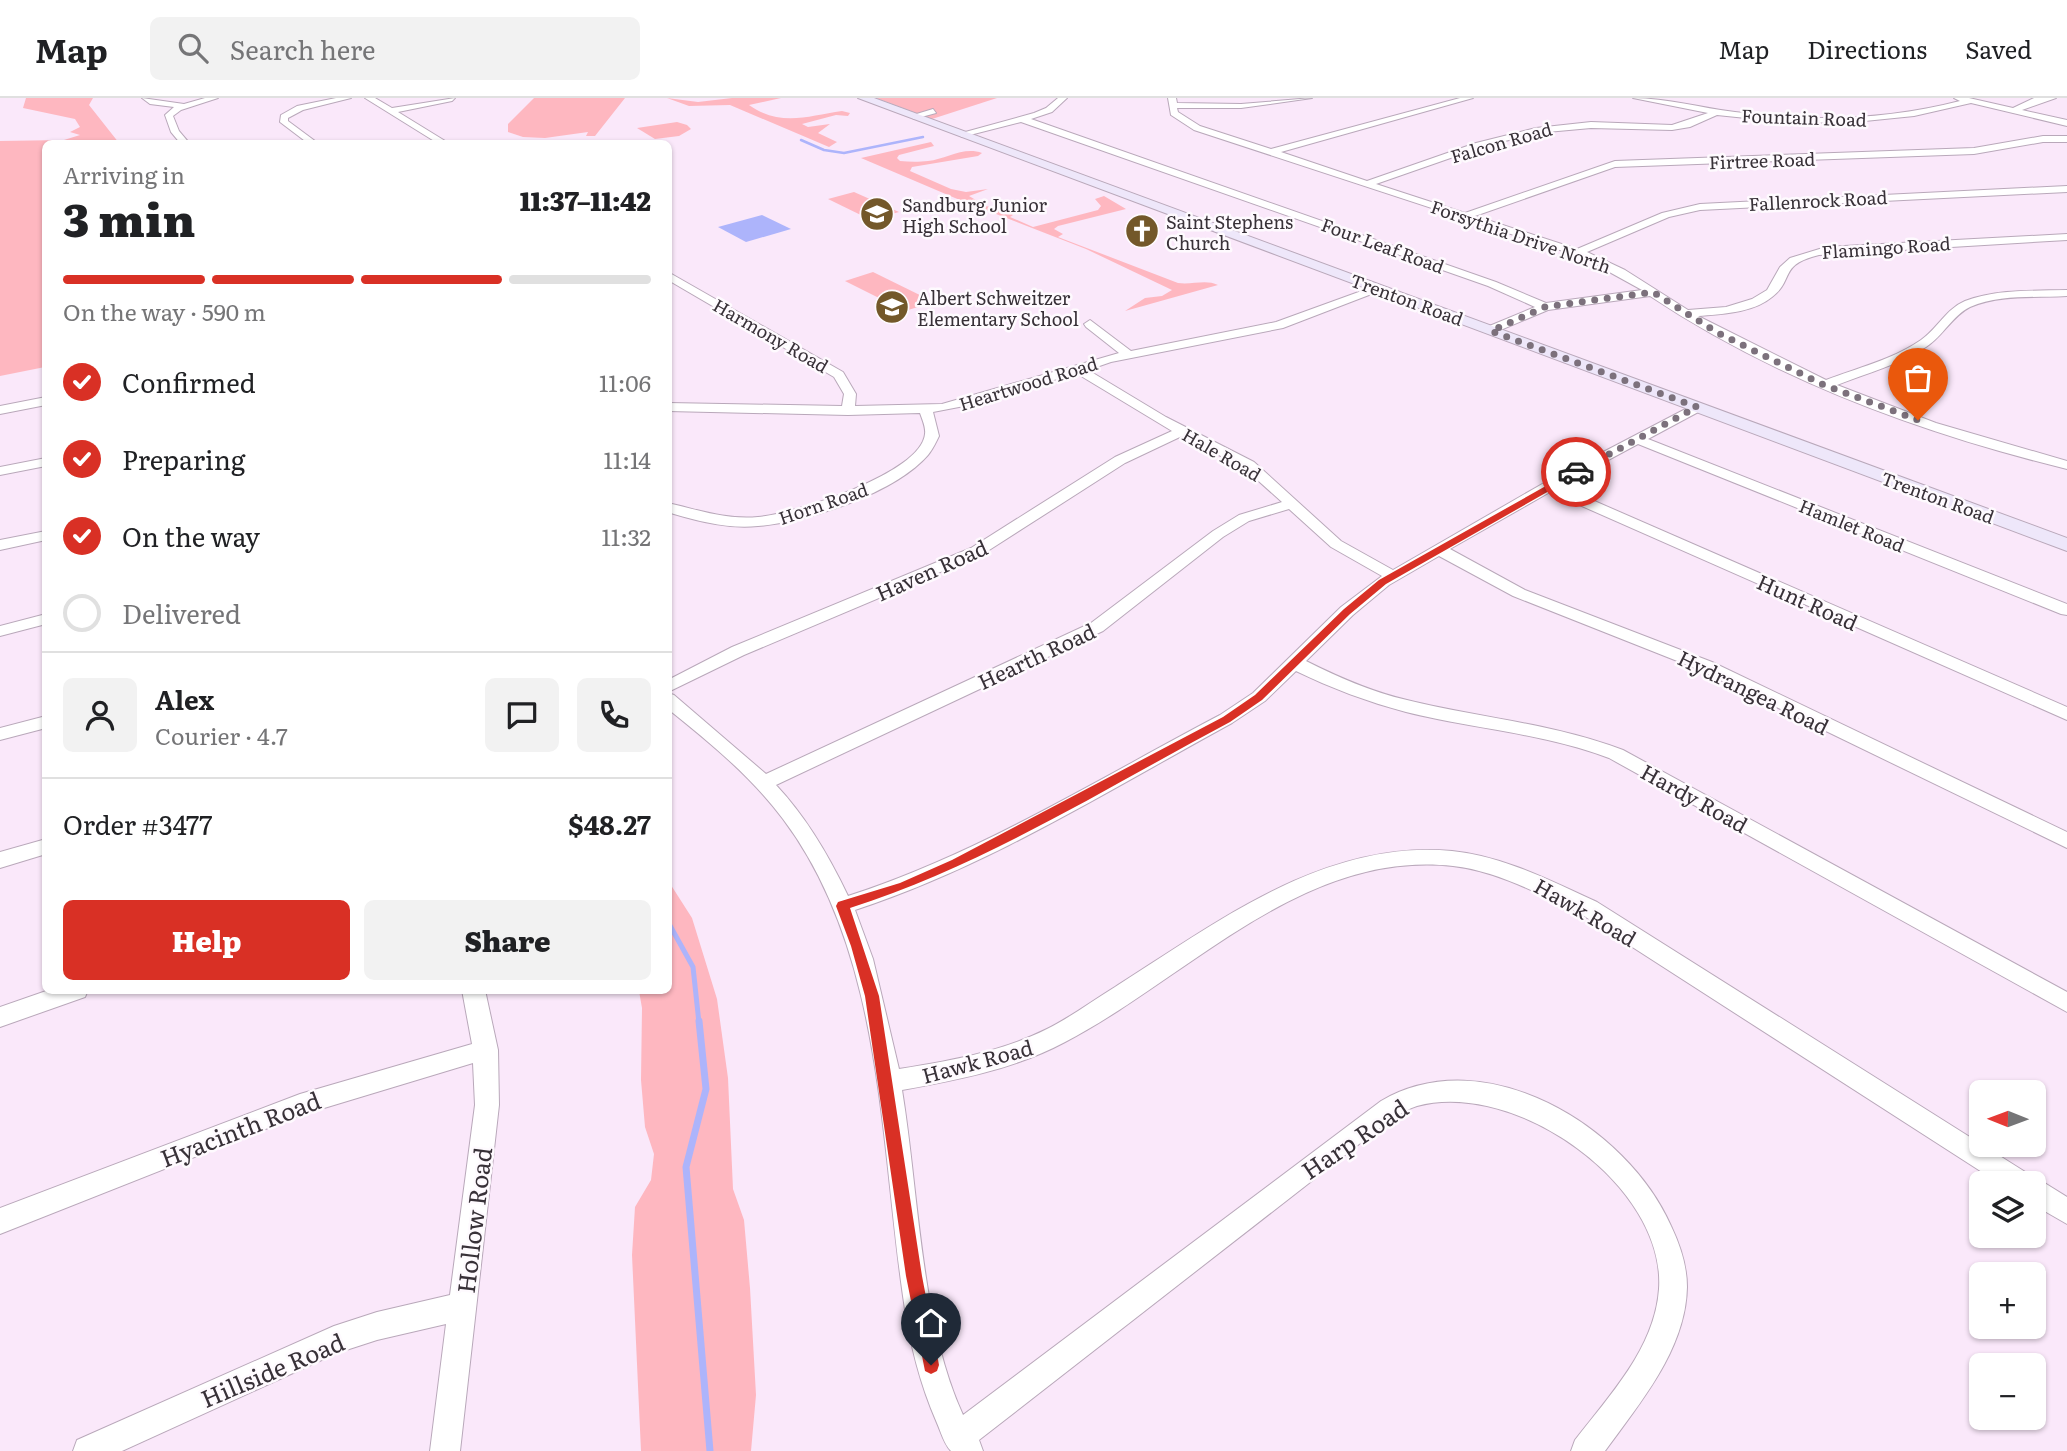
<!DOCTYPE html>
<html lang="en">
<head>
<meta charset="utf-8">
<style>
  body { margin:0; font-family:Literata,serif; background:#f2f2f2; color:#202124; height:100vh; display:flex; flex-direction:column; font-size:26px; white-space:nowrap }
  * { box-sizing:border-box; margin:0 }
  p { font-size:23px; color:#757577 }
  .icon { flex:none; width:38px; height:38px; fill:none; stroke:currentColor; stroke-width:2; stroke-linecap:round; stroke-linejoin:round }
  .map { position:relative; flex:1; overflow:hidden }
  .panel { position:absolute; left:42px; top:42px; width:630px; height:854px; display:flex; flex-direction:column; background:#fff; border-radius:10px; box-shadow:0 2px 5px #0004 }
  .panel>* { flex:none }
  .needle { width:46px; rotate:271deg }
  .tools { position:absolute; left:1969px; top:982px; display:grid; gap:14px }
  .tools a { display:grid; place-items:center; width:77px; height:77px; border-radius:10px; background:#fff; box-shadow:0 2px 5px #0004; font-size:35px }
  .pin { position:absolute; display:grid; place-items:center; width:60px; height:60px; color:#fff; margin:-72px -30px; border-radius:50% 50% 50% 0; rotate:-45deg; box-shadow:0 0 7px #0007 }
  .pin .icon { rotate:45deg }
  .courier { position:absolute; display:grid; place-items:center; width:70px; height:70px; margin:-35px; border:5px solid #d93025; border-radius:50%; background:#fff; color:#222; box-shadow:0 2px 9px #0007 }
  .overview em { font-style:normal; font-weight:800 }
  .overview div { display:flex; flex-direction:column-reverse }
  .overview { display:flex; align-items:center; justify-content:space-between; height:119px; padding:0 21px }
  h1 { font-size:46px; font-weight:800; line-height:52px }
  .bar { display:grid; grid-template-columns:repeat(4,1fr); gap:10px 7px; align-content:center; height:84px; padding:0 21px }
  .bar i { height:9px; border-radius:5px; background:#e0e0e0 }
  .bar .current { background:#d93025 }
  .bar p { grid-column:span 4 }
  .line { display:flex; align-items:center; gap:18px; padding:0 21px; border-top:2px solid #e0e0e0 }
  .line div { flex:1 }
  .round { display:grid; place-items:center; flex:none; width:74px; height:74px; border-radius:10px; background:#f2f2f2 }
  ol { padding:0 21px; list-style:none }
  li { display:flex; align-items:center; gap:21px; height:77px }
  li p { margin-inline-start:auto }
  li .icon { padding:7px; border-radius:50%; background:#d93025; color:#fff; stroke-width:4 }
  li:last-child { color:#757577 }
  li i { width:38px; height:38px; border:4px solid #e0e0e0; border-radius:50% }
  .button { display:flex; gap:14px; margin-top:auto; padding:14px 21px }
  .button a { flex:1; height:80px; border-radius:10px; background:#d93025; color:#fff; font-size:28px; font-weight:800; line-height:80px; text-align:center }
  .button a+a { background:#f2f2f2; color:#202124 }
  header { display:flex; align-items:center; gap:42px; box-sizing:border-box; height:98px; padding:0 35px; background:#fff; border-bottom:2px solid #e0e0e0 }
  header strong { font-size:33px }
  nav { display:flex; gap:38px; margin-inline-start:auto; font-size:24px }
  .search { width:490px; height:63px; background:#f2f2f2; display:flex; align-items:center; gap:18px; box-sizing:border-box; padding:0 24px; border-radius:10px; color:#757577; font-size:26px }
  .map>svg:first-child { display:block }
  .green { fill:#feb7c0 }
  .water { fill:#adb4fb }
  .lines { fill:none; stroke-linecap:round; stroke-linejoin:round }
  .stream-far2 { stroke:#adb4fb; stroke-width:2.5 }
  .stream-far1 { stroke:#adb4fb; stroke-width:5 }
  .stream { stroke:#adb4fb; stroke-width:7 }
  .minor-casing { stroke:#b9a8ba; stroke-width:2 }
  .secondary-casing { stroke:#b9a8ba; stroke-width:2 }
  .minor { fill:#fff; fill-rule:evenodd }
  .secondary { fill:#eee7fa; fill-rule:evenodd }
  .route { fill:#d93025 }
  .done { stroke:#7c717c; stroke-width:7; stroke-dasharray:0 12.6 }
  .labels { text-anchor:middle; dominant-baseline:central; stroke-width:5; stroke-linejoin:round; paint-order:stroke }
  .far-street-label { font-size:18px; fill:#383138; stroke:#fefafe }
  .far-poi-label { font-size:18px; fill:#383138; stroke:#fefafe; text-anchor:start }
  .street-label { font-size:21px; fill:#383138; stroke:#fefafe }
  .near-street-label { font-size:24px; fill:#383138; stroke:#fefafe }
</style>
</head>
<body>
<header>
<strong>Map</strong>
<div class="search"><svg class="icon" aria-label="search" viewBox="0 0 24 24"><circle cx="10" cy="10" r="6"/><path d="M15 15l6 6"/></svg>Search here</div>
<nav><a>Map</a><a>Directions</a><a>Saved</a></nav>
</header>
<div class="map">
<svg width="2067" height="1353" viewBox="0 0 2067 1353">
  <rect width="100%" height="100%" fill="#fae8fa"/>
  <g class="green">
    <path d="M26 0H93L89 7 119 45 46 46 45 269 0 278V43L64 42 80 37 70 34 80 29 75 21 23 10Z"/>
    <path d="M534 0H625L595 38H586L588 34 545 40 523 39 508 34V26Z"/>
    <path d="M667 0 698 4 732 0H781L749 7C780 29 808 18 842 13L850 15 848 18 836 17 802 26 808 29 830 26 818 35 837 44 829 49 730 7 689 8Z"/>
    <path d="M876 0H997L932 21Z"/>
    <path d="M677 24 687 27 691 31 679 38 655 41 637 30Z"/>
    <path d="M931 44 934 48 899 57 897 60 900 63C909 64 920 64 928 63 946 61 964 48 982 55L978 58 912 69 910 73 951 91 966 94 988 91 969 98 986 108 1010 114 1013 117 1010 119 1033 129 1098 112 1101 108 1095 101 1104 98 1126 111 1058 128 1054 131 1063 136 1058 139 1178 185C1192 187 1206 181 1218 187L1125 213 1145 200 1162 198 1172 192 1086 151 955 100 861 60Z"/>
    <path d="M854 94 899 114 871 122 828 101Z"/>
    <path d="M873 174 934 204 905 213 845 183Z"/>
    <path d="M669 784 692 820 717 901 728 980 733 1091 744 1122 750 1190 756 1297 751 1353H641L632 1157 635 1109 651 1082 654 1056 645 1029 641 982 642 910 639 893 668 892Z"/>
  </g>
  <path class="water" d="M762 117 791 131 746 144 718 129Z"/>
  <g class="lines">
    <path class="stream-far2" d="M801 42 824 52 844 55 923 39"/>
    <path class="stream-far1" d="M668 824 693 869 699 925"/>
    <path class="stream" d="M699 923 706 991 686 1069 710 1353"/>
    <g class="minor-casing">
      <g id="minor">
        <path d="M142 0 184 6 205 0H218L181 12 173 18 179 33 190 46H181L171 34 165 17 174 9 150 6Z"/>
        <path d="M336 0H351L303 12 288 20V23L319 46H309L280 24 281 17 297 8Z"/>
        <path d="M365 0H375L392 10 455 0 452 3 398 14 450 46H439Z"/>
        <path d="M1058 0H1067L1052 14 1031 21 1496 184 1546 205 1642 192 1584 160 1194 32 1171 17 1168 0H1176L1177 5 1241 6 1312 0 1241 10H1177L1178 14 1200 28 1271 51 1460 0H1473L1281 54 1367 83 1476 45 1536 30 1591 24 1672 27 1708 15 1633 0C1667 0 1701 10 1735 14 1810 24 1887 22 1960 3L1954 0H1969L2013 10 2034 0H2056L2022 12 2067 22V28L1971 5 1914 18 1855 24 1795 25 1717 17 1690 29 1672 32 1591 30 1536 35 1482 49 1376 86 1465 115 1615 63 1974 50 2043 38H2067V44H2043L1974 56 1615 69 1475 118 1577 151 1662 115 1700 106 2067 88V94L1700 112 1669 119 1587 154 1625 172 1688 212 1726 209 1752 201 1767 192 1780 169 1790 160 1826 149 2067 136V142L1819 157C1778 167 1795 181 1772 199 1753 215 1722 216 1698 218L1826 282C1857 270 1892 262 1921 242 1937 231 1946 211 1965 203 1997 191 2033 193 2067 192V198C2036 200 2000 196 1970 209 1952 218 1943 238 1926 249 1899 267 1867 275 1837 287L1936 325 2067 363V371C1920 335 1776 282 1650 198L1548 212 1491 236 1485 232 1487 229 1535 209 1488 188 1021 24 962 39 958 36 1034 15 1046 10Z"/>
        <path d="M933 11 936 15 914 21 910 18Z"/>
        <path d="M668 174 843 274 856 296 855 308 942 306 1119 255 1086 229 1084 226 1090 222 1131 253 1276 224 1378 187 1384 190 1382 192 1283 230 1111 264 1088 272 1166 319 1254 364 1341 443 1393 472 1544 385 1697 305 1702 306V312L1648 341 2067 506V517L2061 516 1638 346 1560 388 2067 609V622L1550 394 1450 451 1525 492 1712 564 2067 734V750L1700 572 1513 498 1439 458 1389 487 1353 517 1306 563C1338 579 1371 594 1407 602 1479 620 1552 625 1623 652L2067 894V914L1609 660C1543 635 1474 631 1406 614 1368 604 1331 590 1296 573L1265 603 1232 625C1109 692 989 768 855 812L873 861 899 971C949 963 1001 954 1047 931 1071 919 1092 903 1115 889 1216 825 1325 741 1452 753 1503 758 1551 783 1597 804L2030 1077 2032 1082 2043 1084 2067 1099V1126L2034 1107V1085H1999L1581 816C1541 797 1498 773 1453 768 1303 751 1188 880 1065 944 1015 971 957 982 902 992 919 1095 920 1223 963 1317L1381 1003C1485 942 1627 1028 1671 1128 1680 1147 1687 1167 1687 1189 1686 1251 1640 1305 1605 1353H1571L1575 1342C1609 1298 1655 1250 1659 1191 1666 1087 1515 981 1417 1008 1401 1013 1386 1026 1372 1036L979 1342 983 1353H951C944 1346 941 1334 937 1325 919 1284 909 1242 903 1198 880 1040 883 854 783 721 751 678 709 644 668 611V595L674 597 766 676 1091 525 1213 433 1239 417 1282 404 1244 370 1182 338 1125 365 983 456 744 557 668 594V582L732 549 971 450 1115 359 1172 333 1076 275 985 304 933 314 939 338C936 344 933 351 928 357 895 395 808 424 758 428 730 431 701 424 674 416L668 414V405C699 412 726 422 758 419 793 416 921 376 925 336 926 329 922 321 920 315L848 317 668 313V305L842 308 844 296 834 279 668 182ZM1289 411 1331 449 1382 478 1341 509 1253 595 1220 617C1098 681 979 756 848 798 829 758 807 720 776 687L1103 533 1223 439 1249 423Z"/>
        <path d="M46 299V307L0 316V308Z"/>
        <path d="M46 360V368L0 377V369Z"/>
        <path d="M46 433V442L0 452V442Z"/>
        <path d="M46 516V526L0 538V528Z"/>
        <path d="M46 618V630L0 642V630Z"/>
        <path d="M46 741V756L0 770V754Z"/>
        <path d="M49 892H88L85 899 0 929V909Z"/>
        <path d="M462 892H485L498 952 499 1007 460 1353H430L446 1226 377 1242 337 1255 122 1353H73L77 1342 334 1228 377 1214 450 1197 475 1007 473 965 301 1017 0 1136V1110L300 996 472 946Z"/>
      </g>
    </g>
    <g class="secondary-casing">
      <path id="secondary" d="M858 0H874L2067 440V453Z"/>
    </g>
    <use href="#minor" class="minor"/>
    <use href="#secondary" class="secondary"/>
  </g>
  <path class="route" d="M1576 371 1579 376 1386 486 1350 516 1262 602 1230 624C1106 690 984 767 850 810L879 898 922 1178 939 1267 937 1273 931 1276 925 1273 906 1178 865 898 851 848 836 808 838 804 900 785 952 762 1223 619 1255 597 1344 511 1379 482Z"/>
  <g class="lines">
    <path class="done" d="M1576 374 1697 309 1491 233 1545 209 1653 194 1718 235 1824 287 1918 322"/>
  </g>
  <defs>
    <g id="school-disc" transform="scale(1.75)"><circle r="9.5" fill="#73582a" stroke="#fefafe"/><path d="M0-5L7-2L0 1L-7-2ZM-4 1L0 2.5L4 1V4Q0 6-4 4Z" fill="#fff"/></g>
    <g id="church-disc" transform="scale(1.75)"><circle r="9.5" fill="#73582a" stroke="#fefafe"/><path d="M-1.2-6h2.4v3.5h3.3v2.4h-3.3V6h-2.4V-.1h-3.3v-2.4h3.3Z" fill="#fff"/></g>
  </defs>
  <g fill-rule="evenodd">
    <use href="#school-disc" x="877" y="116"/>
    <use href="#church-disc" x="1142" y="133"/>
    <use href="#school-disc" x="892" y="209"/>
  </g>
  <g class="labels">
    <g class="far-street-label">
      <text transform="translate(1804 19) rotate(2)">Fountain Road</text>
      <text transform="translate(1501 44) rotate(-16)">Falcon Road</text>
      <text transform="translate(1762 62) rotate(-2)">Firtree Road</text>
      <text transform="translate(1818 102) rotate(-3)">Fallenrock Road</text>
      <text transform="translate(1521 138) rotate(19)">Forsythia Drive North</text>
      <text transform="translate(1383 147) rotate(20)">Four Leaf Road</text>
      <text transform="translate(1886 149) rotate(-4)">Flamingo Road</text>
      <text transform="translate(1407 201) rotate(20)">Trenton Road</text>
      <text transform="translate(771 237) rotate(30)">Harmony Road</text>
      <text transform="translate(1028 285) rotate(-17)">Heartwood Road</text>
      <text transform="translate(1222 356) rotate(30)">Hale Road</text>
      <text transform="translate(1938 399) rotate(20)">Trenton Road</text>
      <text transform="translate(823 405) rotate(-19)">Horn Road</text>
      <text transform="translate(1852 427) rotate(22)">Hamlet Road</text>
    </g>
    <g class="far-poi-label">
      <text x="902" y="106">Sandburg Junior<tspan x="902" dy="21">High School</tspan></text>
      <text x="1166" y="123">Saint Stephens<tspan x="1166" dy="21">Church</tspan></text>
      <text x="917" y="199">Albert Schweitzer<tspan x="917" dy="21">Elementary School</tspan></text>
    </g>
    <g class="street-label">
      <text transform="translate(931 471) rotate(-24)">Haven Road</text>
      <text transform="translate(1808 503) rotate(24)">Hunt Road</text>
      <text transform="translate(1036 557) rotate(-25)">Hearth Road</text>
      <text transform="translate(1754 593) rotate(26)">Hydrangea Road</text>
      <text transform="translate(1695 699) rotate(29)">Hardy Road</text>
      <text transform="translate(1586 813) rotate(30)">Hawk Road</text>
      <text transform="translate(977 962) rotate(-15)">Hawk Road</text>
    </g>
    <g class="near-street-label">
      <text transform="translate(240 1030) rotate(-21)">Hyacinth Road</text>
      <text transform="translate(1354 1040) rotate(-34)">Harp Road</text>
      <text transform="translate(473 1122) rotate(-83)">Hollow Road</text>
      <text transform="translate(272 1271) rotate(-23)">Hillside Road</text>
    </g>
  </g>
</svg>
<div class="tools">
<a><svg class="needle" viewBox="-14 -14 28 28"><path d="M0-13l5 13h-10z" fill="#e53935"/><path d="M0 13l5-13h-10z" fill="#757577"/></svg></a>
<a><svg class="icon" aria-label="layers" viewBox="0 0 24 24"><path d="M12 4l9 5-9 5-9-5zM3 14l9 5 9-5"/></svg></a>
<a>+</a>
<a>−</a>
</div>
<div class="pin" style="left:1918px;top:322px;background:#ea580c"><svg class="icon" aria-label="bag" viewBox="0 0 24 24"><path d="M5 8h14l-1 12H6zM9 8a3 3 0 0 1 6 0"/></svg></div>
<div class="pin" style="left:931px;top:1267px;background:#1f2937"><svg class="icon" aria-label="home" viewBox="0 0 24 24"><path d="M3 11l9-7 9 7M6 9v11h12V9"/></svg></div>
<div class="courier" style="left:1576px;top:374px"><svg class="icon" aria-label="car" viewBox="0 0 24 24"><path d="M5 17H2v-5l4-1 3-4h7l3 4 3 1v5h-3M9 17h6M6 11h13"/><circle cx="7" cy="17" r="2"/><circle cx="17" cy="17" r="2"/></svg></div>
<section class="panel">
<div class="overview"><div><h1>3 min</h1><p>Arriving in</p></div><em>11:37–11:42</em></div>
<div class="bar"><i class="current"></i><i class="current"></i><i class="current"></i><i></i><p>On the way · 590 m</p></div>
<ol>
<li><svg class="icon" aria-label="check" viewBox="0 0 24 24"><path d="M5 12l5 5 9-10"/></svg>Confirmed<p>11:06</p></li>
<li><svg class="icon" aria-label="check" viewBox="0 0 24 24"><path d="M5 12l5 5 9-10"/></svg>Preparing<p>11:14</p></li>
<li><svg class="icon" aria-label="check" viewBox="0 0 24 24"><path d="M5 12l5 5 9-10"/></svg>On the way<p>11:32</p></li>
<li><i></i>Delivered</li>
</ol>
<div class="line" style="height:126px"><a class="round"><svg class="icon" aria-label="person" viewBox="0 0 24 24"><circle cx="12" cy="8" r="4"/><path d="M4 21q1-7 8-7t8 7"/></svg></a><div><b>Alex</b><p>Courier · 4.7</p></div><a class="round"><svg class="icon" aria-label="chat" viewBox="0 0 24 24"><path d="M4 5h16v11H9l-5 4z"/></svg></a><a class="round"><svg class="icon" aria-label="phone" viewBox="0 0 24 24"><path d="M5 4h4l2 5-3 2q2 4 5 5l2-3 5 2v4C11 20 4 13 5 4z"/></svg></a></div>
<div class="line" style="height:91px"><div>Order #3477</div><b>$48.27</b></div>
<div class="button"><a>Help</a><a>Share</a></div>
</section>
</div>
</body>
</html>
